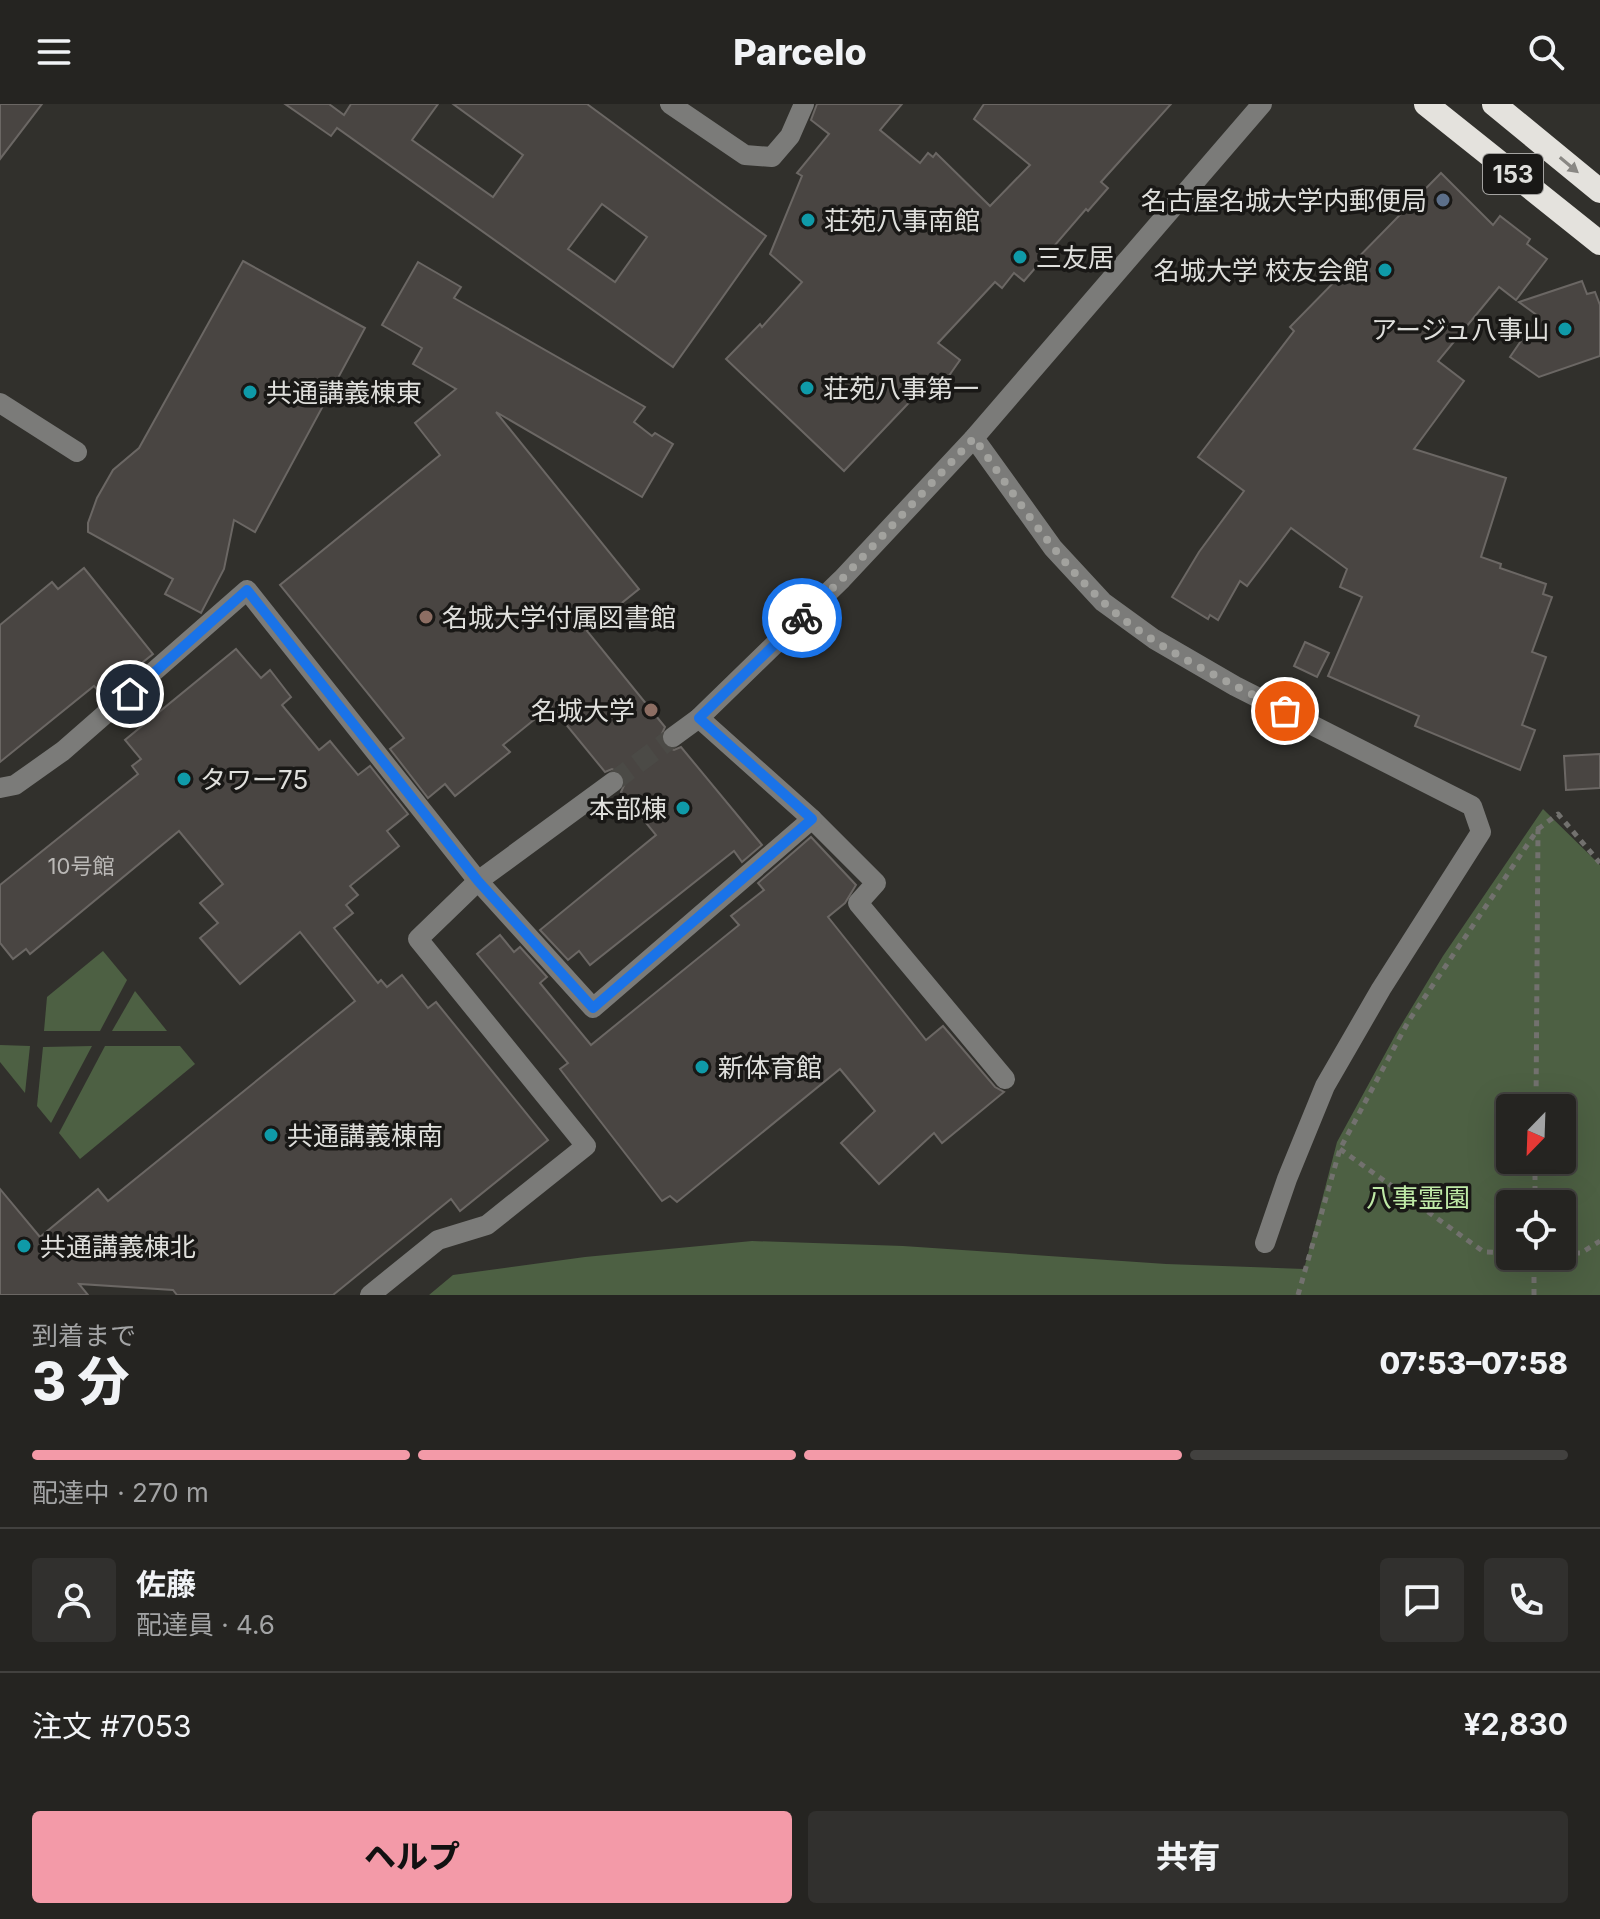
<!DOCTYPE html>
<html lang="ja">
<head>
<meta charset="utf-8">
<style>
  body { margin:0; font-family:Inter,"Noto Sans JP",sans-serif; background:#31302e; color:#f1f3f6; height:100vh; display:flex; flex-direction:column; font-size:30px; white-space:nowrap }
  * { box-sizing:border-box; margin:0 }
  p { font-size:26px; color:#a3a4a5 }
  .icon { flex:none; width:44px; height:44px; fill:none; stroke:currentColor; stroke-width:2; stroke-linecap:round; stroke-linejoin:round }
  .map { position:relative; height:1191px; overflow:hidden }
  .drawer { display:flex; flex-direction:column; background:#252421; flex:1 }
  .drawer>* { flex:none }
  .needle { width:52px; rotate:203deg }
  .fabs { position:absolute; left:1496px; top:990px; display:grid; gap:16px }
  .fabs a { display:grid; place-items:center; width:80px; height:80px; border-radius:8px; background:#252421; box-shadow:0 8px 32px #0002,0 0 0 2px #42413f; font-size:40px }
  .pin { position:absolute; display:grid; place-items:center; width:68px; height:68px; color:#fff; margin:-34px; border:4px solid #fff; border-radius:50%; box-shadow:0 2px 8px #0007 }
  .courier { position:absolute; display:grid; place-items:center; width:80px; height:80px; margin:-40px; border:6px solid #1a73e8; border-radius:50%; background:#fff; color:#222; box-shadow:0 2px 10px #0007 }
  .summary em { font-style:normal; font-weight:800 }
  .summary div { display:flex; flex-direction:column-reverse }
  .summary { display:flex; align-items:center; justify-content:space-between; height:136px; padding:0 32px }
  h1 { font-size:52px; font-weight:800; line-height:60px }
  .bar { display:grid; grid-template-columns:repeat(4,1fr); gap:12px 8px; align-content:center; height:96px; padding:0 32px }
  .bar i { height:10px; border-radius:6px; background:#42413f }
  .bar .active { background:#f39aa8 }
  .bar p { grid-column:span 4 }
  .line { display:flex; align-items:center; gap:20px; padding:0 32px; border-top:2px solid #42413f }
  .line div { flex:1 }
  .round { display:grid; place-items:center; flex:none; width:84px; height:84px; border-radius:8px; background:#31302e }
  .button { display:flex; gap:16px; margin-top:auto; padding:16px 32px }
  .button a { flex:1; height:92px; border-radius:8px; background:#f39aa8; color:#111; font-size:32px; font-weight:800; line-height:92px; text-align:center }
  .button a+a { background:#31302e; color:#f1f3f6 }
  header { display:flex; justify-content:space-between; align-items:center; height:104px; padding:0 32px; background:#252421; font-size:36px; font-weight:800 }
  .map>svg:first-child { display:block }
  .green { fill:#4d6043; fill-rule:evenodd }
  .building { fill:#494542; stroke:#6b6764; stroke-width:2; fill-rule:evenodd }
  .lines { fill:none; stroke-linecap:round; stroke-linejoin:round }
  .minor-tunnel { stroke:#4b4a46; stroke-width:20; stroke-dasharray:20 10; stroke-linecap:butt }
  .path { stroke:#72716e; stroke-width:5; stroke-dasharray:6 6; stroke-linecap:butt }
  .minor { stroke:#7b7b79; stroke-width:20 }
  .highway { stroke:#e4e2dd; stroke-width:24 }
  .oneway { fill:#898783 }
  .done { stroke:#a2a29e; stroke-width:8; stroke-dasharray:0 14.4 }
  .route { stroke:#1a73e8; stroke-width:10 }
  .service-dot { fill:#5c6f8a; stroke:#191816; stroke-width:3 }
  .culture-dot { fill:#0f9aa8; stroke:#191816; stroke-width:3 }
  .education-dot { fill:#8d6e63; stroke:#191816; stroke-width:3 }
  .labels { text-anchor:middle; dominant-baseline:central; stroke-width:7; stroke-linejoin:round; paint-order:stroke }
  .number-label { font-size:22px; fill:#bab8b6 }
  .shield { fill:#191816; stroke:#a4a3a1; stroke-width:2 }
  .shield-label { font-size:24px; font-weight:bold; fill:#dfdfdc }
  .poi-label { font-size:26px; fill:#dfdfdc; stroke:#191816; text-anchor:start }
  .park-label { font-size:26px; fill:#bfeaa7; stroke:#191816 }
</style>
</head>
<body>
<header><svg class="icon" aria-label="menu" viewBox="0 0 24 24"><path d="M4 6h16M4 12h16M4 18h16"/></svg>Parcelo<svg class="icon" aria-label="search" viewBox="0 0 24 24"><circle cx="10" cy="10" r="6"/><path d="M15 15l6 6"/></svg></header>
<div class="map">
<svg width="1600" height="1191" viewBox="0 0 1600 1191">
  <rect width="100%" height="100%" fill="#31302c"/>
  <g class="green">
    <path d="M1543 705 1600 761V1191H429L453 1171 585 1153 752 1137 903 1142 1166 1160 1304 1165 1337 1038 1397 928 1443 852ZM1510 1004H1562V1056H1510ZM1510 1100H1562V1152H1510Z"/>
    <path d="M103 847 127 876 100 927H44L47 893Z"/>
    <path d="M135 887 167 927H112Z"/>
    <path d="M0 941 30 942 25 989 0 958Z"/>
    <path d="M92 942 51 1019 37 1002 43 943Z"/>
    <path d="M105 942H180L195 960 80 1055 59 1029Z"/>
  </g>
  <g class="building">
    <path d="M0 0H42L0 55Z"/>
    <path d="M285 0H329L344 11 351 0H438L412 36 493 93 523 51 453 0H587L766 132 673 263 337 24 331 32ZM602 100 647 133 615 178 568 145Z"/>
    <path d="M817 0H902L880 26 920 59 928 49 933 53 936 49 990 102 1030 61 974 15 984 0H1171L1101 78 1108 84 1088 107 1086 105 1024 177 1014 169 1002 184 995 178 938 239 960 256 941 283 938 282 929 293 921 286 844 367 726 255 760 220 762 223 802 178 770 150 802 72 797 69 829 30 811 16Z"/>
    <path d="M1441 69 1493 121 1500 112 1530 135 1527 140 1547 155 1516 196 1499 183 1438 257 1464 277 1414 345 1506 374 1481 453 1501 460 1500 464 1546 480 1543 490 1552 493 1532 548 1546 553 1522 621 1535 626 1520 666 1415 622 1419 612 1328 572 1362 493 1340 483 1347 465 1291 424 1247 482 1240 477 1218 516 1210 511 1208 515 1172 493 1199 448 1244 387 1198 353 1294 227 1290 223Z"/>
    <path d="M243 157 365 224 255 428 234 416 224 465 201 509 165 490 173 475 88 428V419L97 394 113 366 139 344Z"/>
    <path d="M418 158 461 183 454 194 645 303 634 318 652 332 655 329 673 340 642 393 496 308 639 485 587 527 665 623 660 634 663 641 674 646 681 643 762 741 742 758 734 747 590 861 579 847 568 856 540 826 656 731 621 688 626 677 623 670 612 665 605 668 551 602 503 641 510 648 455 692 445 680 428 694 390 645 404 634 280 481 440 351 415 319 456 285 413 260 422 244 382 221Z"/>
    <path d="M1582 177 1587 190 1595 188 1600 201V252L1539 273 1510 253 1538 212 1519 198Z"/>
    <path d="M84 464 153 550 102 591 94 582 0 658V521L52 478 58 485Z"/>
    <path d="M1305 538 1329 549 1317 573 1294 562Z"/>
    <path d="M236 545 261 574 270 566 291 593 282 601 319 646 330 637 358 671 370 662 408 710 387 727 399 742 350 782 358 791 346 801 353 809 334 824 378 879 381 876 387 883 402 871 428 904 436 898 548 1036 460 1107 451 1095 333 1191H177L173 1186 79 1180 88 1191H0V1085L40 1133 98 1085 108 1097 355 897 300 828 240 880 200 834 218 819 200 799 223 780 179 727 30 850 26 845 13 855 0 839V781L138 670 132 662 141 655 125 636Z"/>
    <path d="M1600 650V684L1566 686 1564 652Z"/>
    <path d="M811 733 856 781 845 799 828 813 926 936 943 922 995 983 1004 988 942 1039 934 1029 879 1080 841 1039 875 1007 840 965 677 1098 670 1092 662 1097 560 965 568 959 477 850 500 831 514 848 520 843 547 873 540 879 591 941 739 821 731 812 764 786 758 779Z"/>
  </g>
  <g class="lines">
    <path class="minor-tunnel" d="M613 678 673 633"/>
    <g class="path">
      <path d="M1538 725 1558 710 1600 759"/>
      <path d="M1340 1045 1484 1148 1510 1149"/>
      <path d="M1535 1100V1056"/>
      <path d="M1562 1149H1581L1600 1137"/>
      <path d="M1298 1191 1340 1045 1408 918 1538 725 1536 1004"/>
      <path d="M1534 1191V1152"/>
    </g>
    <g class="minor">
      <path d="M670 0 745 51 772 53 790 32 804 0"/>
      <path d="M0 299 77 348"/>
      <path d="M974 334 1053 444 1103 498 1154 535 1235 582 1472 702 1481 728 1381 885 1325 982 1287 1075 1265 1139"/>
      <path d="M699 614 812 715 876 779 858 799 1005 975"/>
      <path d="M673 633 699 614 842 475 974 334 1262 0"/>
      <path d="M0 684 15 681 63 647 247 486 478 777 593 904 812 715"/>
      <path d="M370 1191 438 1136 487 1121 586 1042 418 835 478 777 613 678"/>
    </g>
    <g class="highway">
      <path d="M1426 0 1600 139"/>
      <path d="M1494 0 1600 87"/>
    </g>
  </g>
  <defs><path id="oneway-solid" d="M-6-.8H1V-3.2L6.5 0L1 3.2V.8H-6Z" transform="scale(2)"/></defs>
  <use class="oneway" href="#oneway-solid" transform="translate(1569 61) rotate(40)"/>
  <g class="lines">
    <path class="done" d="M802 514 842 475 974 334C1014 390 1051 449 1102 497 1147 540 1228 578 1285 607"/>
    <path class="route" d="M130 590 247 486 478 777 593 904 812 715 699 614 802 514"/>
  </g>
  <circle class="service-dot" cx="1443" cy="96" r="8"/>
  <g class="culture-dot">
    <circle cx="808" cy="116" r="8"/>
    <circle cx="1020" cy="153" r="8"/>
    <circle cx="1385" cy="166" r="8"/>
    <circle cx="1565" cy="225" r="8"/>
    <circle cx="807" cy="284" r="8"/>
    <circle cx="250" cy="288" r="8"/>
    <circle cx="184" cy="675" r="8"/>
    <circle cx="683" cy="704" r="8"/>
    <circle cx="702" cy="963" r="8"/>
    <circle cx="271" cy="1031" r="8"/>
    <circle cx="24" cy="1142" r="8"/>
  </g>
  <g class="education-dot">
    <circle cx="426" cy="513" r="8"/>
    <circle cx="651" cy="606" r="8"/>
  </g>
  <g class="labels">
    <g class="number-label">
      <text x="81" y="762">10号館</text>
    </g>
    <rect class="shield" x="1483" y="50" width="60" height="40" rx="6"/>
    <g class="shield-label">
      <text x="1513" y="70">153</text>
    </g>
    <g class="poi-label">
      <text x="1427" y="96" text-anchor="end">名古屋名城大学内郵便局</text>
      <text x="824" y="116">荘苑八事南館</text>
      <text x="1036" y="153">三友居</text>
      <text x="1369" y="166" text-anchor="end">名城大学 校友会館</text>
      <text x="1549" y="225" text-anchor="end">アージュ八事山</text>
      <text x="823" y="284">荘苑八事第一</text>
      <text x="266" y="288">共通講義棟東</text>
      <text x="442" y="513">名城大学付属図書館</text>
      <text x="635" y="606" text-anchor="end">名城大学</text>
      <text x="200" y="675">タワー75</text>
      <text x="667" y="704" text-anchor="end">本部棟</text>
      <text x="718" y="963">新体育館</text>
      <text x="287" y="1031">共通講義棟南</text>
      <text x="40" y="1142">共通講義棟北</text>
    </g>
    <g class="park-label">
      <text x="1418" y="1093">八事霊園</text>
    </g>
  </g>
</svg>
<div class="fabs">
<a><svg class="needle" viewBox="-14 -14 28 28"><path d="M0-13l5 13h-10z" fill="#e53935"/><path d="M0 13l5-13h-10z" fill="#a3a4a5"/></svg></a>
<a><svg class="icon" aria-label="locate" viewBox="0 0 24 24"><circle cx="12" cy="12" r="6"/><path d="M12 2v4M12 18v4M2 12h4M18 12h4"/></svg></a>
</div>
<div class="pin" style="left:1285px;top:607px;background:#ea580c"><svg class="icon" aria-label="bag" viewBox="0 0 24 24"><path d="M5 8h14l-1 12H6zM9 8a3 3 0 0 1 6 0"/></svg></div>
<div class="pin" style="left:130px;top:590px;background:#1f2937"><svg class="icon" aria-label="home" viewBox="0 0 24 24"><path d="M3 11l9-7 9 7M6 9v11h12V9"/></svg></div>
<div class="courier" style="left:802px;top:514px"><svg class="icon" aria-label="bike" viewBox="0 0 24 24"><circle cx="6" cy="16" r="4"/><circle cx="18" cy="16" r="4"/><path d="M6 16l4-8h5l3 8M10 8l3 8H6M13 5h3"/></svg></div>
</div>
<section class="drawer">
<div class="summary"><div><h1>3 分</h1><p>到着まで</p></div><em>07:53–07:58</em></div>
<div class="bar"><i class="active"></i><i class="active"></i><i class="active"></i><i></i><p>配達中 · 270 m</p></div>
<div class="line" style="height:144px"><a class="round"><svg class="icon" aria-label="person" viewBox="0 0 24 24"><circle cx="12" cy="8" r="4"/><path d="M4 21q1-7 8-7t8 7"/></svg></a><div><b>佐藤</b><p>配達員 · 4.6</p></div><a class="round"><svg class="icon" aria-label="chat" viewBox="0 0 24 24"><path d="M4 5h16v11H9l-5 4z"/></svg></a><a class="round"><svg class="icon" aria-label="phone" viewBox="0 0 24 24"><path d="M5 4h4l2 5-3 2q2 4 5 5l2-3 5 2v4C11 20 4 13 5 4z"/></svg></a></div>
<div class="line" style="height:104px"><div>注文 #7053</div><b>¥2,830</b></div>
<div class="button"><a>ヘルプ</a><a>共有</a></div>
</section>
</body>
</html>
